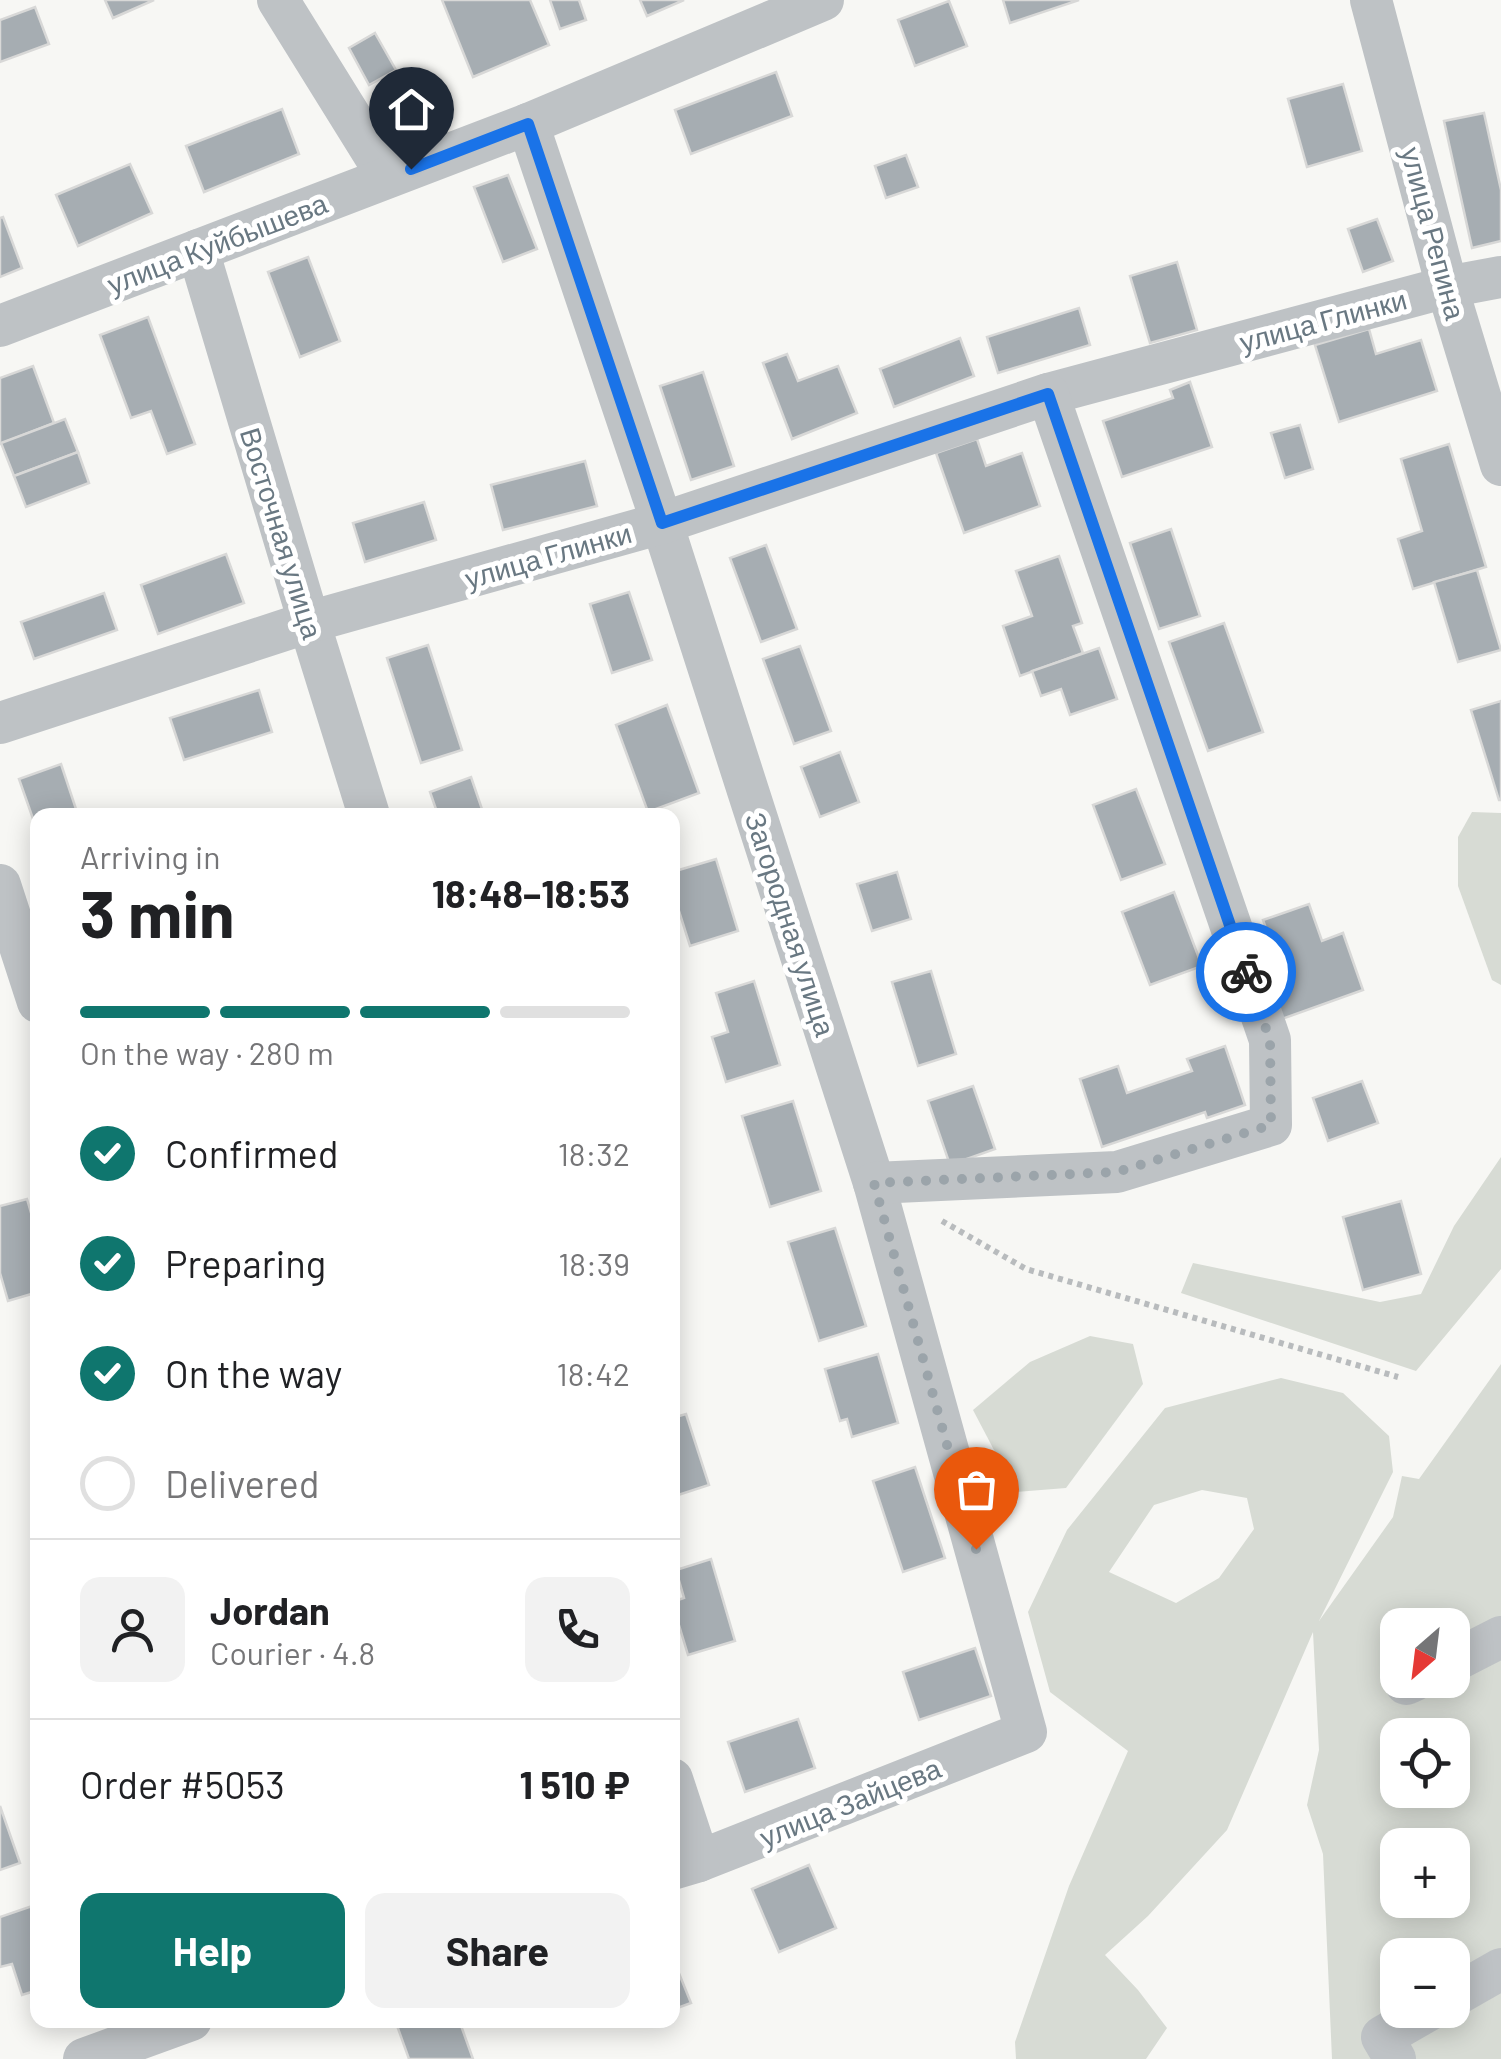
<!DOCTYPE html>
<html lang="en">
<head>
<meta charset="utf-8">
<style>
  body { margin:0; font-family:Barlow,sans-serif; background:#f2f2f2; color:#202124; height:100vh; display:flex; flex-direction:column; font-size:38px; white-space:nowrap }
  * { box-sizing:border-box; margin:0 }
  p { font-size:32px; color:#757577 }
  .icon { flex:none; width:55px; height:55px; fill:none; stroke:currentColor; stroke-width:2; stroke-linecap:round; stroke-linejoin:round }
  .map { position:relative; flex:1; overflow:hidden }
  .panel { position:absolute; left:30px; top:808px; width:650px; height:1220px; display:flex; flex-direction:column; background:#fff; border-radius:20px; box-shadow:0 5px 25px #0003 }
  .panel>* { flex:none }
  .needle { width:65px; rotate:208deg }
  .fabs { position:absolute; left:1380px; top:1608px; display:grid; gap:20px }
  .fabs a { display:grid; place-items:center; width:90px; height:90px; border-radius:20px; background:#fff; box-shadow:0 5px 25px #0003; font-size:50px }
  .pin { position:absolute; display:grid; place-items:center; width:85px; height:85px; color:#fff; margin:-102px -42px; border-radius:50% 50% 50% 0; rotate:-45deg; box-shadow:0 0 10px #0007 }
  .pin .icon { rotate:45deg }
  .courier { position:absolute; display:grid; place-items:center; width:100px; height:100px; margin:-50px; border:8px solid #1a73e8; border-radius:50%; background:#fff; color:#222; box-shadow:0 2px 12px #0007 }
  .headline em { font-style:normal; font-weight:700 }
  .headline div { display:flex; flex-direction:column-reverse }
  .headline { display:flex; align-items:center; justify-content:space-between; height:170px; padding:0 50px }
  h1 { font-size:65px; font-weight:700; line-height:75px }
  .bar { display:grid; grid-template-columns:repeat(4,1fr); gap:15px 10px; align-content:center; height:120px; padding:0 50px }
  .bar i { height:12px; border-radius:8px; background:#e0e0e0 }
  .bar .current { background:#0f766e }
  .bar p { grid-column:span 4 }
  .line { display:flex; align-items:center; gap:25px; padding:0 50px; border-top:2px solid #e0e0e0 }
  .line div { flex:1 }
  .round { display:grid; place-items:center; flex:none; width:105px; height:105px; border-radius:20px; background:#f2f2f2 }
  ol { padding:0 50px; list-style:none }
  li { display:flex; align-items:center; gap:30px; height:110px }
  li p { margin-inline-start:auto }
  li .icon { padding:10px; border-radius:50%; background:#0f766e; color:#fff; stroke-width:4 }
  li:last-child { color:#757577 }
  li i { width:55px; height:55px; border:5px solid #e0e0e0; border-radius:50% }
  .primary-button { display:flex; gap:20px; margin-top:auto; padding:20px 50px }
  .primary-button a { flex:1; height:115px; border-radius:20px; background:#0f766e; color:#fff; font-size:40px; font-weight:700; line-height:115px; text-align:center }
  .primary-button a+a { background:#f2f2f2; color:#202124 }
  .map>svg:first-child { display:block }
  .green { fill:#d7dbd4; fill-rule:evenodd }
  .building { fill:#a6adb2; stroke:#d8d8d7; stroke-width:2.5 }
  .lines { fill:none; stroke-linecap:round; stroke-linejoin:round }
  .path { stroke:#b8bbbd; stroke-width:6; stroke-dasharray:5 5; stroke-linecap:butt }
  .street { stroke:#bec2c5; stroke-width:42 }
  .done { stroke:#9ba4aa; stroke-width:10; stroke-dasharray:0 18 }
  .route { stroke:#1a73e8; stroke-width:12 }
  .labels { text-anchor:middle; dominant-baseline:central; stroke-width:10; stroke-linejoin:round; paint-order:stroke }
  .street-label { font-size:28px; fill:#697882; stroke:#fff }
</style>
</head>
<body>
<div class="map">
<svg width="1501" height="2059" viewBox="0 0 1501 2059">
  <rect width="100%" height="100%" fill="#f7f7f4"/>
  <g class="green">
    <path d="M1472 812 1501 813V985L1492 980 1458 886V837Z"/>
    <path d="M1501 1157V1269L1416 1371 1181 1293 1193 1263 1380 1302 1421 1294 1454 1226Z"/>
    <path d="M1090 1336 1133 1344 1143 1384 1066 1488 1016 1492 973 1410 1030 1362Z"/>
    <path d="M1501 1364V2059H1332L1323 1854 1307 1805 1319 1750 1313 1632 1227 1830 1148 1916 1105 1955 1138 1990 1167 2028 1146 2059H1016L1015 2042 1069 1886 1128 1751 1050 1692 1028 1612 1067 1530 1165 1408 1281 1378 1343 1393 1389 1436 1393 1472 1319 1621 1393 1517 1402 1476 1419 1479ZM1202 1490 1247 1498 1254 1529 1219 1578 1176 1603 1109 1572 1154 1505ZM1398 1625H1452V1680H1398ZM1398 1735H1452V1790H1398ZM1398 1845H1452V1900H1398ZM1398 1955H1452V2010H1398Z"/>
  </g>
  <g class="building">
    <path d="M105 0H154L113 18Z"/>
    <path d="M442 0H530L549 45 473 77Z"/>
    <path d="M550 0H579L586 20 560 29Z"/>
    <path d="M640 0H684L647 16Z"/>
    <path d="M1003 0H1079L1010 23Z"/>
    <path d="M949 1 967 46 915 66 898 20Z"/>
    <path d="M35 7 49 44 0 62V20Z"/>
    <path d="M375 33 396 70 369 85 349 48Z"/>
    <path d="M776 72 792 116 691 154 675 110Z"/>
    <path d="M1343 84 1362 151 1307 167 1288 99Z"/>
    <path d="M282 109 299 154 204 192 186 146Z"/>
    <path d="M1484 113 1501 190V241L1472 248 1444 121Z"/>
    <path d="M906 155 918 187 886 198 875 166Z"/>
    <path d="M130 164 152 213 78 246 56 195Z"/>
    <path d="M508 175 537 249 503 262 474 187Z"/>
    <path d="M3 217 22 268 0 277V218Z"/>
    <path d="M1377 219 1393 261 1363 272 1348 229Z"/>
    <path d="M308 257 340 341 300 357 268 272Z"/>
    <path d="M1177 262 1197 330 1150 343 1130 276Z"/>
    <path d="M1079 308 1090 345 998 373 987 337Z"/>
    <path d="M148 317 195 444 167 454 151 411 131 418 100 335Z"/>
    <path d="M1369 329 1376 354 1421 340 1437 391 1339 422 1315 345Z"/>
    <path d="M960 338 974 376 894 407 880 369Z"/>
    <path d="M787 354 798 381 838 366 857 413 792 439 763 363Z"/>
    <path d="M33 366 54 423 0 444V378Z"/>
    <path d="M703 372 734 466 691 480 660 386Z"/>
    <path d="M1190 382 1212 447 1122 477 1103 421 1173 398 1170 390Z"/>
    <path d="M65 419 78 452 14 476 1 443Z"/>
    <path d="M1300 425 1313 469 1285 478 1271 433Z"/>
    <path d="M977 439 986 466 1022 453 1040 506 964 533 936 453Z"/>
    <path d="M1449 444 1486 567 1413 589 1398 539 1422 531 1401 459Z"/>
    <path d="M78 452 89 483 26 507 14 476Z"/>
    <path d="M585 461 597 506 503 530 491 485Z"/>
    <path d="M424 502 436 540 365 562 353 523Z"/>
    <path d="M1171 529 1200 616 1159 629 1130 543Z"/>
    <path d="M766 545 797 629 761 642 730 558Z"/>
    <path d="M226 554 244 603 158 634 141 585Z"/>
    <path d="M1059 556 1082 623 1073 626 1083 653 1020 676 1003 626 1032 616 1016 571Z"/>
    <path d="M1477 570 1501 650 1458 662 1434 582Z"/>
    <path d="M629 592 652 660 612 673 590 604Z"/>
    <path d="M104 593 117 630 34 659 21 622Z"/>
    <path d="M1224 623 1263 732 1208 751 1169 642Z"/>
    <path d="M428 645 462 750 421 763 387 658Z"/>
    <path d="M800 646 831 731 794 744 763 659Z"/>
    <path d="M1099 648 1117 699 1070 715 1061 689 1041 696 1032 671Z"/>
    <path d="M259 690 272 732 184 760 170 718Z"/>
    <path d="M1501 701V800H1499L1471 710Z"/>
    <path d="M667 705 699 793 648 812 616 725Z"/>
    <path d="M840 752 859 802 820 817 801 767Z"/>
    <path d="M61 764 78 815H38V833L19 779Z"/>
    <path d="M471 777 484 815H438L430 792Z"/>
    <path d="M1136 789 1165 864 1121 880 1093 805Z"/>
    <path d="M716 859 738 931 690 946 672 889V872Z"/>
    <path d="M897 872 911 919 872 931 857 884Z"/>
    <path d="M1174 892 1202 966 1150 985 1122 912Z"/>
    <path d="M1309 904 1322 941 1343 933 1363 990 1279 1020 1264 979 1282 973 1263 920Z"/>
    <path d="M931 971 956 1054 918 1066 892 982Z"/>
    <path d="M754 981 780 1065 726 1082 712 1037 728 1032 716 993Z"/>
    <path d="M1225 1046 1245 1105 1207 1118 1205 1112 1102 1147 1080 1079 1118 1066 1127 1093 1192 1071 1187 1059Z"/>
    <path d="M1362 1081 1378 1123 1328 1141 1313 1098Z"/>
    <path d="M973 1086 995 1149 950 1165 928 1101Z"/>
    <path d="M793 1101 821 1191 770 1207 742 1116Z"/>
    <path d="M27 1199 38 1237V1292L8 1301 0 1273V1206Z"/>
    <path d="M1401 1201 1421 1274 1363 1290 1343 1217Z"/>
    <path d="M835 1228 866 1326 819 1341 788 1242Z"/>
    <path d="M878 1354 898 1423 852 1437 847 1419 840 1421 825 1369Z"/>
    <path d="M686 1414 709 1485 672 1497V1418Z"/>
    <path d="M915 1467 945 1558 903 1572 873 1481Z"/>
    <path d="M711 1559 735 1641 688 1655 672 1602 684 1598 676 1570Z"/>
    <path d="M975 1648 991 1696 919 1720 903 1672Z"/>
    <path d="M798 1719 815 1768 745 1792 728 1742Z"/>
    <path d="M0 1806 20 1863 0 1870Z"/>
    <path d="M809 1865 836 1928 779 1952 752 1889Z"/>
    <path d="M38 1904V1990L22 1995 12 1964 0 1967V1917Z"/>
    <path d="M672 1956 691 2003 672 2010Z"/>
    <path d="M395 2020H459L473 2059H409Z"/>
  </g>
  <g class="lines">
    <path class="path" d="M942 1221 1026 1269 1398 1377"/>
    <g class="street">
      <path d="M278 0 388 177"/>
      <path d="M1371 0 1447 287 1501 465"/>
      <path d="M528 124 662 523 874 1183 1026 1732 699 1861 672 1869"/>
      <path d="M198 250 309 622 369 815"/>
      <path d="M0 326 528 124 823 0"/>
      <path d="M0 723 309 622 662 523 1048 394 1447 287 1501 277"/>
      <path d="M0 885 38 1002"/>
      <path d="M874 1183 1117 1172 1271 1125 1270 1040 1048 394"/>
      <path d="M1452 1662 1501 1637"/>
      <path d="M1406 1684 1415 1680"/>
      <path d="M672 1779 699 1861"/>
      <path d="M1452 1997 1501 1969"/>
      <path d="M84 2059 191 2020"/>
      <path d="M1395 2059 1382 2037 1429 2010"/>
    </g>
  </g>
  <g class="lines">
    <path class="done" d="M976 1549 874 1183 1117 1172 1271 1125 1270 1040 1246 972"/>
    <path class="route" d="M411 169 528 124 662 523 1048 394 1246 972"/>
  </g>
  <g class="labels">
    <g class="street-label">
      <text transform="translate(1434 233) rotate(75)">улица Репина</text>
      <text transform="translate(217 243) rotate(-21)">улица Куйбышева</text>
      <text transform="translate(1323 320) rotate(-15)">улица Глинки</text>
      <text transform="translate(282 533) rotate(73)">Восточная улица</text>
      <text transform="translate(548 555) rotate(-16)">улица Глинки</text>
      <text transform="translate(791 924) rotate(72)">Загородная улица</text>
      <text transform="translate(850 1802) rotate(-22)">улица Зайцева</text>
    </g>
  </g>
</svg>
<div class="fabs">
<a><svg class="needle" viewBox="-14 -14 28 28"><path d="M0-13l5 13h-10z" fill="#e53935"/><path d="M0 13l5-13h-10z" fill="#757577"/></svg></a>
<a><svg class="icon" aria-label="locate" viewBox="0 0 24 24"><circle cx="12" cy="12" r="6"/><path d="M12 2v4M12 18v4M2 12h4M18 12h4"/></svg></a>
<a>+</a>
<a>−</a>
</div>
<div class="pin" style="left:976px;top:1549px;background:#ea580c"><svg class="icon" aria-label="bag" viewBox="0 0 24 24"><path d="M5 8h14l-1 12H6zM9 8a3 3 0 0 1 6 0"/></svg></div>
<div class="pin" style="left:411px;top:169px;background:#1f2937"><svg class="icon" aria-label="home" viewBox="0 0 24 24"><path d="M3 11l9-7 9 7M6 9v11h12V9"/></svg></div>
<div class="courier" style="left:1246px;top:972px"><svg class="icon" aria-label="bike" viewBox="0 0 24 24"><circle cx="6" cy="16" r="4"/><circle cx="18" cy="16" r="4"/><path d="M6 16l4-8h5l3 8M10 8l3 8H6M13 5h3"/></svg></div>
<section class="panel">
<div class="headline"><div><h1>3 min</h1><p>Arriving in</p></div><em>18:48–18:53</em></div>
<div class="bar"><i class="current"></i><i class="current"></i><i class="current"></i><i></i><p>On the way · 280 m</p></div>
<ol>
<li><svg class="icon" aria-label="check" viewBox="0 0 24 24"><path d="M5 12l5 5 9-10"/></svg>Confirmed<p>18:32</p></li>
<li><svg class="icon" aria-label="check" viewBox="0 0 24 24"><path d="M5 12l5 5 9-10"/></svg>Preparing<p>18:39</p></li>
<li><svg class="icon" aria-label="check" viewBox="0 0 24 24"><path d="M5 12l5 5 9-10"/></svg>On the way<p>18:42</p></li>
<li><i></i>Delivered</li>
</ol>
<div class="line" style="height:180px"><a class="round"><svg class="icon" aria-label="person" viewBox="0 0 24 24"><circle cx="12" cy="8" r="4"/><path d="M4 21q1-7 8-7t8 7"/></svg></a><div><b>Jordan</b><p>Courier · 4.8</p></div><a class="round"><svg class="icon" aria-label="phone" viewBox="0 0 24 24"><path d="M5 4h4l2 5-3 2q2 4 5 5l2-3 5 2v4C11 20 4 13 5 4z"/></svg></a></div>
<div class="line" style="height:130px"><div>Order #5053</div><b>1 510 ₽</b></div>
<div class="primary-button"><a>Help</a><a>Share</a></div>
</section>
</div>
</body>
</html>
